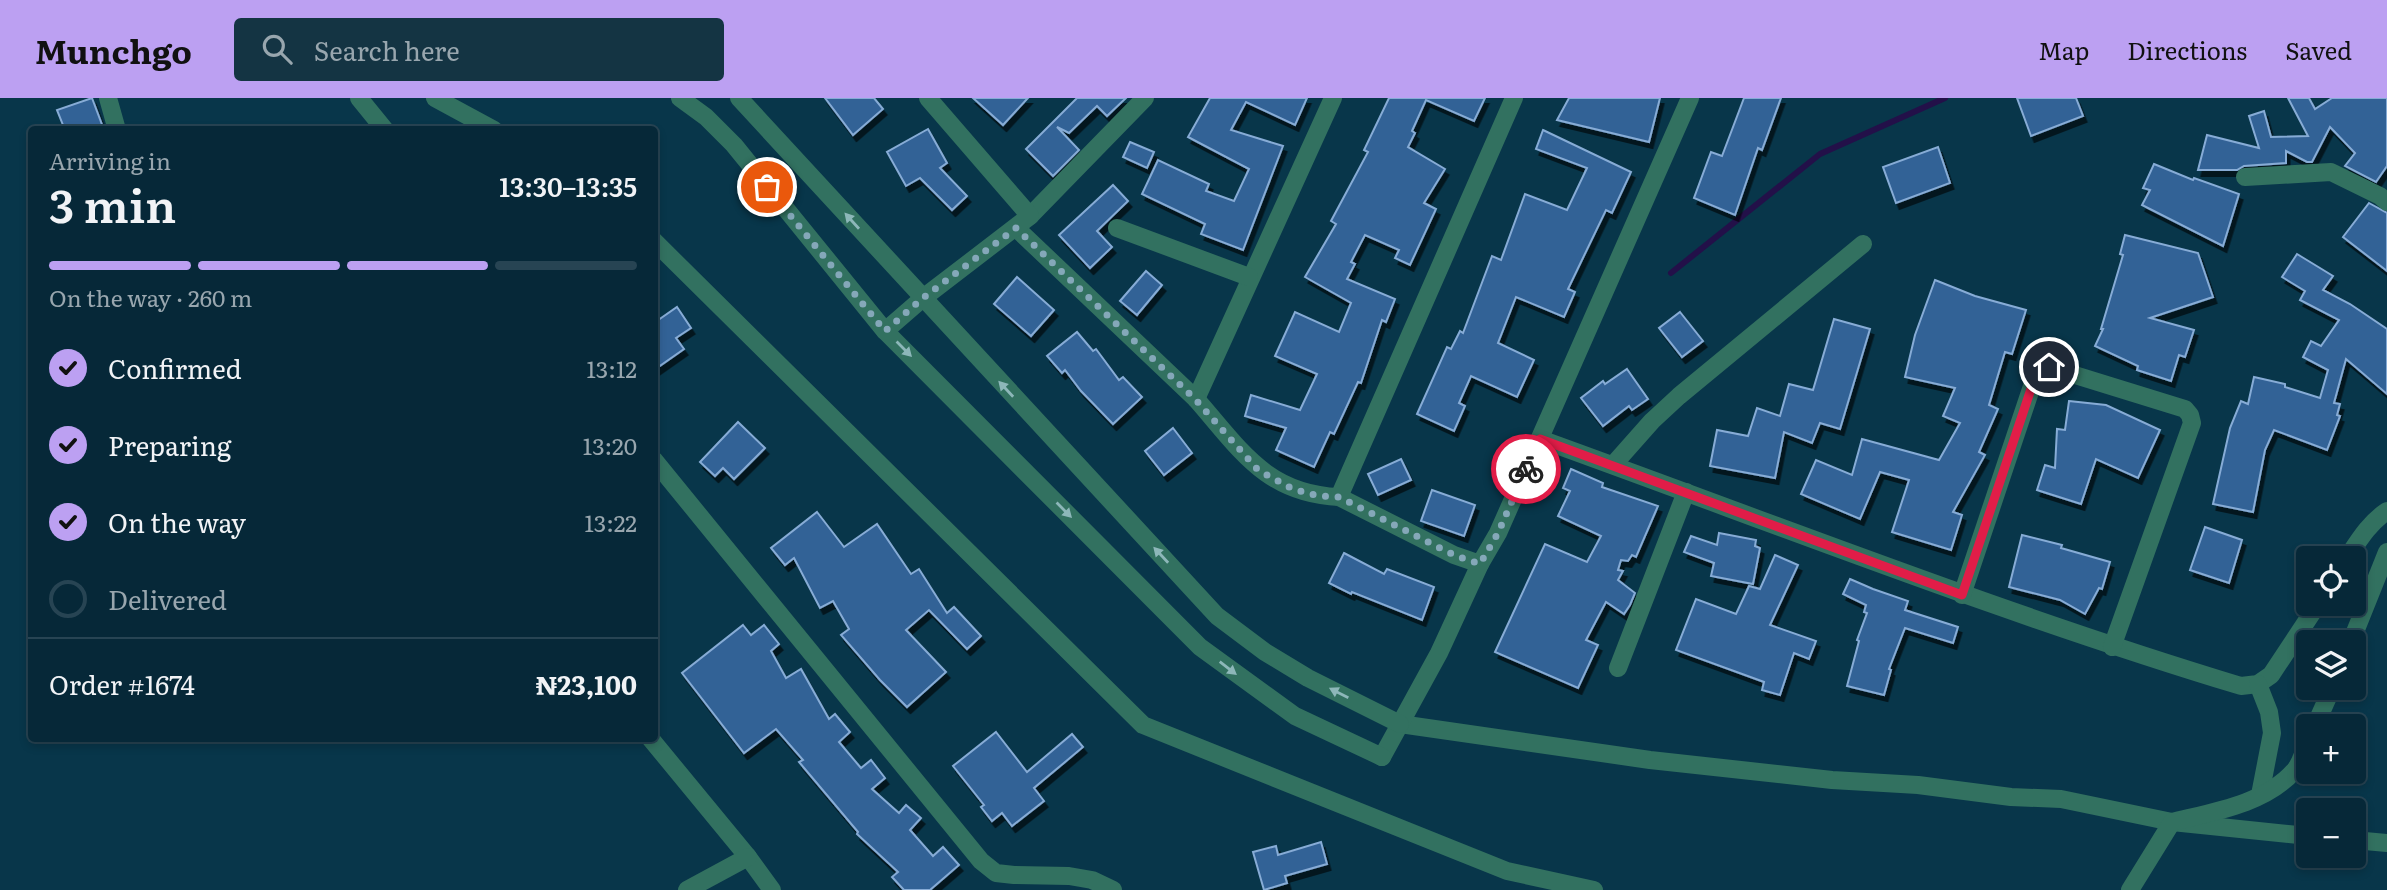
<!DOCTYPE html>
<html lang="en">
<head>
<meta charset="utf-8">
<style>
  body { margin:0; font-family:Literata,serif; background:#143443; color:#f1f3f6; height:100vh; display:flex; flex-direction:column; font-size:26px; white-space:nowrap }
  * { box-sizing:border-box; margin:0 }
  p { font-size:23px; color:#98a6ae }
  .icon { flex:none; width:38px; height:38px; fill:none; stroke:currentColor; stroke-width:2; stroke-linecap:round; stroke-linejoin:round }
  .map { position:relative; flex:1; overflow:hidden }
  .panel { position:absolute; left:28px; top:28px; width:630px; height:616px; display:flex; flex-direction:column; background:#062838; border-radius:7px; box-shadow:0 4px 10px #0003,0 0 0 2px #274453 }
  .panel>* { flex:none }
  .tools { position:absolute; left:2296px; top:448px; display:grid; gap:14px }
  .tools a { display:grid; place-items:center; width:70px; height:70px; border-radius:7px; background:#062838; box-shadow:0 4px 10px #0003,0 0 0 2px #274453; font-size:35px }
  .pin { position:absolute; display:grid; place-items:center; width:60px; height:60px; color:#fff; margin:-30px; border:4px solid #fff; border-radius:50%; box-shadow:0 2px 7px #0007 }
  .courier { position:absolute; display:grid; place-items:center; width:70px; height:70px; margin:-35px; border:5px solid #e11d48; border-radius:50%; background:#fff; color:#222; box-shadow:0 2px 9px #0007 }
  .head em { font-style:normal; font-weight:600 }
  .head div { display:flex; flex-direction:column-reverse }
  .head { display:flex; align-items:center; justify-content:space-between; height:119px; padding:0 21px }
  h1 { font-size:46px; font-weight:600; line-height:52px }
  .bar { display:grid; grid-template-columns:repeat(4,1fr); gap:10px 7px; align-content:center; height:84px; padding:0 21px }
  .bar i { height:9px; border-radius:5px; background:#274453 }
  .bar .current { background:#bca0f2 }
  .bar p { grid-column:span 4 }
  .line { display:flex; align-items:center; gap:18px; padding:0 21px; border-top:2px solid #274453 }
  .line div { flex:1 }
  ol { padding:0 21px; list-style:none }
  li { display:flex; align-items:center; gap:21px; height:77px }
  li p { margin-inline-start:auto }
  li .icon { padding:7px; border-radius:50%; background:#bca0f2; color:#111; stroke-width:4 }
  li:last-child { color:#98a6ae }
  li i { width:38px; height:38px; border:4px solid #274453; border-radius:50% }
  header { display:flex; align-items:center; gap:42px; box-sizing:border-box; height:98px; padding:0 35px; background:#bca0f2; color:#111 }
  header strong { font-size:33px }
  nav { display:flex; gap:38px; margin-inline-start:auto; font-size:24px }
  .search { width:490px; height:63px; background:#143443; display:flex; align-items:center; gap:18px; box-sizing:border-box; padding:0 24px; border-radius:7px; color:#98a6ae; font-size:26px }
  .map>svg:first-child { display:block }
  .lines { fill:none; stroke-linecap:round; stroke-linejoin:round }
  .stream { stroke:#231049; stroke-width:6 }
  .building { fill:#336296; stroke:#87acd6; stroke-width:2; filter:url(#shadow) }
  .minor { stroke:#327160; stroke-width:18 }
  .tertiary { stroke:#327160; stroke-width:18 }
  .oneway { fill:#8db7b9 }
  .done { stroke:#85a8b9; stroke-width:7; stroke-dasharray:0 12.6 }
  .route { stroke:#e11d48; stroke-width:9 }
</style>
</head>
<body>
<header>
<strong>Munchgo</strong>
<div class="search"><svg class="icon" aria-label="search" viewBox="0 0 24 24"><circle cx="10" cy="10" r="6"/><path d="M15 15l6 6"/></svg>Search here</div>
<nav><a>Map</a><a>Directions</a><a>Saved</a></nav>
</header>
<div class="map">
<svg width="2387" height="792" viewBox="0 0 2387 792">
  <defs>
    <filter id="shadow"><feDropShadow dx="3.5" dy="6" stdDeviation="0" flood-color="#0009"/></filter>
  </defs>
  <rect width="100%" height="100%" fill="#08364a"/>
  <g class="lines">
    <path class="stream" d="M1671 175 1820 56 1945 0"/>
  </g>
  <g class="building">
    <path d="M92 0 104 32H65L57 12Z"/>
    <path d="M825 0H874L883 11 853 37Z"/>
    <path d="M973 0H1028L1003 27Z"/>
    <path d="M1077 0H1126L1107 18 1097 8 1069 35 1057 29 1079 52 1053 78 1026 51Z"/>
    <path d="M1210 0H1307L1295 27 1246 4 1231 32 1283 48 1243 152 1201 136 1205 126 1142 96 1158 62 1209 86 1206 93 1234 103 1249 71 1188 39Z"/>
    <path d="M1389 0H1485L1474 23 1426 2 1412 33 1415 35 1408 49 1445 71 1424 105 1436 111 1410 167 1395 160 1399 152 1365 137 1351 164 1355 166 1347 181 1395 201 1386 224 1382 222 1361 285 1358 284 1334 336 1330 334 1314 369 1276 352 1286 330 1245 318 1251 297 1300 312 1317 276 1275 258 1295 214 1339 234 1351 205 1305 179 1336 126 1331 123 1368 54 1364 52Z"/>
    <path d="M1569 0H1660L1649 44 1557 22Z"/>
    <path d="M1744 0H1781L1762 52 1758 50 1735 117 1694 100 1711 54 1722 58Z"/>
    <path d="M2017 0H2076L2083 18 2031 38Z"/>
    <path d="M2288 0H2309L2315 11 2332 0H2387V68L2376 84 2345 68 2355 55 2330 29 2312 64H2307L2286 53V65L2244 68 2237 72H2198L2207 37 2259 50 2249 18 2264 13 2271 39 2308 38Z"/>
    <path d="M928 31 947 65 940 70 967 98 952 112 920 80 906 88 887 54Z"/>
    <path d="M1543 32 1631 74 1612 115 1606 112 1568 191 1575 194 1564 219 1516 199 1498 245 1534 262 1517 299 1471 278 1459 305 1465 308 1454 333 1417 316 1447 249 1451 251 1460 233 1463 235 1492 158 1501 162 1525 96 1567 112 1587 70 1536 51Z"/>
    <path d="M1130 44 1154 54 1147 70 1123 59Z"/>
    <path d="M1938 49 1950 85 1896 105 1883 69Z"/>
    <path d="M2154 66 2193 82 2194 80 2239 96 2223 148 2142 107 2150 92 2143 90Z"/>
    <path d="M1113 87 1128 103 1097 133 1112 149 1090 170 1059 137Z"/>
    <path d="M2369 105 2387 115V173L2343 139Z"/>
    <path d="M2125 137 2198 155 2213 199 2150 220 2194 232 2185 259 2179 257 2171 283 2137 272 2138 268 2095 248 2103 231H2101L2123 157 2120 156Z"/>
    <path d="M2297 156 2333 178 2323 192 2350 206 2387 231V296L2346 261 2334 305 2340 306 2337 317 2340 318 2327 352 2274 332 2265 352 2253 414 2213 406 2230 330 2241 303 2248 306 2254 279 2285 286V289L2320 300 2328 272 2303 259 2311 243 2321 248 2339 222 2300 202 2305 193 2282 179Z"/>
    <path d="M1146 173 1162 187 1137 217 1120 203Z"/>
    <path d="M1017 179 1054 212 1031 238 994 206Z"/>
    <path d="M1935 182 1975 198 2026 212 2012 256 2005 254 1989 307 1998 311 1979 354 1985 357 1953 414 1962 417 1951 452 1892 434 1909 382 1880 374 1860 421 1801 396 1816 362 1852 377 1862 341 1939 362 1960 325 1943 318 1955 290 1905 279 1915 237Z"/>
    <path d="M677 209 691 230 676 240 684 251 654 272V225Z"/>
    <path d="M1680 214 1703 243 1682 259 1659 230Z"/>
    <path d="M1834 221 1870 231 1840 331 1820 325 1812 345 1784 334 1775 380 1710 368 1717 332 1748 338 1757 310 1780 318 1789 286 1813 292Z"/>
    <path d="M1077 234 1093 253 1096 251 1119 282 1123 279 1142 299 1113 326 1081 293 1065 272 1062 275 1047 258Z"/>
    <path d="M1627 271 1648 301 1632 312 1629 308 1603 328 1581 300 1603 283 1605 286Z"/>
    <path d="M2069 303 2106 307 2160 332 2138 380 2096 361 2081 406 2037 392 2045 367 2055 370 2057 331 2065 332Z"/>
    <path d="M738 324 765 350 734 381 723 370 715 378 700 364Z"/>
    <path d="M1173 330 1192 355 1164 377 1145 353Z"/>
    <path d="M1401 361 1411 382 1378 397 1368 376Z"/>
    <path d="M1571 371 1603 385 1602 389 1658 408 1636 459 1632 457 1628 463 1621 462 1618 472 1623 473 1618 482 1635 495 1630 507 1624 516 1606 504 1586 542 1598 547 1578 590 1495 554 1545 446 1587 464 1601 438 1558 418 1570 393 1563 390Z"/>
    <path d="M1432 392 1475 407 1464 438 1421 423Z"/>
    <path d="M817 414 844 449 877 426 911 476 919 471 947 515 954 509 981 538 967 551 929 512 906 532 946 574 907 609 880 582 841 537 849 531 833 503 820 510 794 460 785 467 771 450Z"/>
    <path d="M2205 429 2242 442 2229 485 2190 472Z"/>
    <path d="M1719 435 1756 442 1755 448 1760 450 1753 486 1711 478 1714 465 1684 454 1691 438 1717 447Z"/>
    <path d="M2022 437 2062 447 2061 450 2110 464 2102 491 2099 490 2085 516 2060 502 2009 489Z"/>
    <path d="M1344 455 1384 476 1387 471 1434 489 1422 522 1352 494 1351 496 1329 485Z"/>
    <path d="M1775 457 1798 467 1770 527 1816 543 1809 561 1794 555 1780 597 1762 592 1764 584 1676 552 1696 501 1736 516 1749 488 1760 491Z"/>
    <path d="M1850 481 1873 491 1908 503 1905 512 1958 529 1953 545 1905 530 1889 571 1891 572 1884 597 1847 588 1859 543 1857 542 1867 515 1864 514 1866 507 1843 496Z"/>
    <path d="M743 527 751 537 764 527 779 546 771 553 786 580 801 571 829 621 835 616 850 634 839 644 861 670 871 662 885 680 872 691 899 715 906 707 921 720 910 732 933 758 943 749 959 767 930 792H904L892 779 898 774 857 736 858 734 799 664 803 662 776 631 744 655 682 575Z"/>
    <path d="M996 634 1027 674 1072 636 1083 649 1034 690 1044 703 1012 728 1002 715 992 723 981 709 984 707 953 668Z"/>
    <path d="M1321 744 1327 766 1285 778 1287 785 1264 792 1253 754 1276 748 1278 757Z"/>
  </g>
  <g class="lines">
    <g class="minor">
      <path d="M108 0 117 32"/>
      <path d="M359 0 385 32"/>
      <path d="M435 0 494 32"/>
      <path d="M2245 79 2331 74 2380 98 2387 104"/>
      <path d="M1030 118 1145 0"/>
      <path d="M1016 130 1196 301 1333 0"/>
      <path d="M1117 130 1249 179"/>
      <path d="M654 143 1143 627 1507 773 1594 792"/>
      <path d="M885 233 923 200 1030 118 928 0"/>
      <path d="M1196 301C1240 351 1266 396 1339 399L1454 457 1480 466 1498 435 1690 0"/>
      <path d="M1540 341C1773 425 2003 516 2241 588L2258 586 2271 577 2318 506"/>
      <path d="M654 362 981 763 996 775 1014 777 1069 778 1092 782 1113 792"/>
      <path d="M1613 367 1652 323 1679 298 1863 146"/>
      <path d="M1339 399 1514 0"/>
      <path d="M2347 460C2359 442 2369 425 2387 413"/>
      <path d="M1962 497 2034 282 2038 275 2049 269 2185 311 2190 317 2192 325 2112 549"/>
      <path d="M2351 544 2387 454"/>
      <path d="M1618 570 1686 394"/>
      <path d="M2258 586 2269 614 2272 635 2260 697"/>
      <path d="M1400 626 1650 662 1832 682 1918 687 2011 699 2061 701 2172 724 2308 738"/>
      <path d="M2315 628 2332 590"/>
      <path d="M650 640 748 759 772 792"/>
      <path d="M1382 659 1439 555 1480 466"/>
      <path d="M2354 742 2387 745"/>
      <path d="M687 792 748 759"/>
      <path d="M2130 792 2172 724C2213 714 2265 706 2294 673 2301 666 2304 652 2308 643"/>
    </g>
    <g class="tertiary">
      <path d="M680 0 706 19 734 47 885 233 1200 549 1295 618 1382 659"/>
      <path d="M739 0 1217 518 1265 554 1308 580 1400 626"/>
    </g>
  </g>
  <defs><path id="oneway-solid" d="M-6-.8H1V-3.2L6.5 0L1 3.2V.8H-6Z" transform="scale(1.75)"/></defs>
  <g class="oneway">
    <use href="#oneway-solid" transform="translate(852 123) rotate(-132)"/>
    <use href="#oneway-solid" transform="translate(904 251) rotate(45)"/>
    <use href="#oneway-solid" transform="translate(1006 291) rotate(-133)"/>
    <use href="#oneway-solid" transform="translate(1064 412) rotate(45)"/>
    <use href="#oneway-solid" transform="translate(1161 457) rotate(-133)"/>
    <use href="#oneway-solid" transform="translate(1228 570) rotate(38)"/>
    <use href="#oneway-solid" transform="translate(1339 595) rotate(-153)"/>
  </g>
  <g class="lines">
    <path class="done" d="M767 89 885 233 923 200 1016 130 1196 302 1258 372 1293 391 1319 398 1339 399 1454 457 1480 466 1498 435 1526 371"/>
    <path class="route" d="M1526 371 1540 341 1962 497 2034 282 2038 275 2049 269"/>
  </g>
</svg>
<div class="tools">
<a><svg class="icon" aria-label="locate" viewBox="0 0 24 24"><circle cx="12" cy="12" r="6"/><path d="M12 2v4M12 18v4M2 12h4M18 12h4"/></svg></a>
<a><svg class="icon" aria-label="layers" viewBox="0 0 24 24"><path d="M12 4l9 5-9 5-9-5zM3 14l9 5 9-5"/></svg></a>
<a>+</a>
<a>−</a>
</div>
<div class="pin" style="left:767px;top:89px;background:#ea580c"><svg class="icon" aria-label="bag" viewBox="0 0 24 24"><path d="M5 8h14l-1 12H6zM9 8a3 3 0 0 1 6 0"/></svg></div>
<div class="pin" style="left:2049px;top:269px;background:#1f2937"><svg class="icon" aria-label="home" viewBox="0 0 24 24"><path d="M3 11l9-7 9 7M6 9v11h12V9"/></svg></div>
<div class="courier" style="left:1526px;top:371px"><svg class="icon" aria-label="bike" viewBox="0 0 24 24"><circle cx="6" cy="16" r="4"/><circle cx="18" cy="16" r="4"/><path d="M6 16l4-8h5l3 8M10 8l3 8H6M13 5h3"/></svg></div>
<section class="panel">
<div class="head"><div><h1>3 min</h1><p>Arriving in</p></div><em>13:30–13:35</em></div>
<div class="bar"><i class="current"></i><i class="current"></i><i class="current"></i><i></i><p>On the way · 260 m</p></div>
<ol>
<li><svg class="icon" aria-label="check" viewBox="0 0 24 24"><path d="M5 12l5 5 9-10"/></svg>Confirmed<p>13:12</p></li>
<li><svg class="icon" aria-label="check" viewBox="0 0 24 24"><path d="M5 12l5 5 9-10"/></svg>Preparing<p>13:20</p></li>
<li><svg class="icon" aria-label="check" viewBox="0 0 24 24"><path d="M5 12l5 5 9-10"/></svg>On the way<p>13:22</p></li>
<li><i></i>Delivered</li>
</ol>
<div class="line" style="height:91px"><div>Order #1674</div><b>₦23,100</b></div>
</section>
</div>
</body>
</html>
